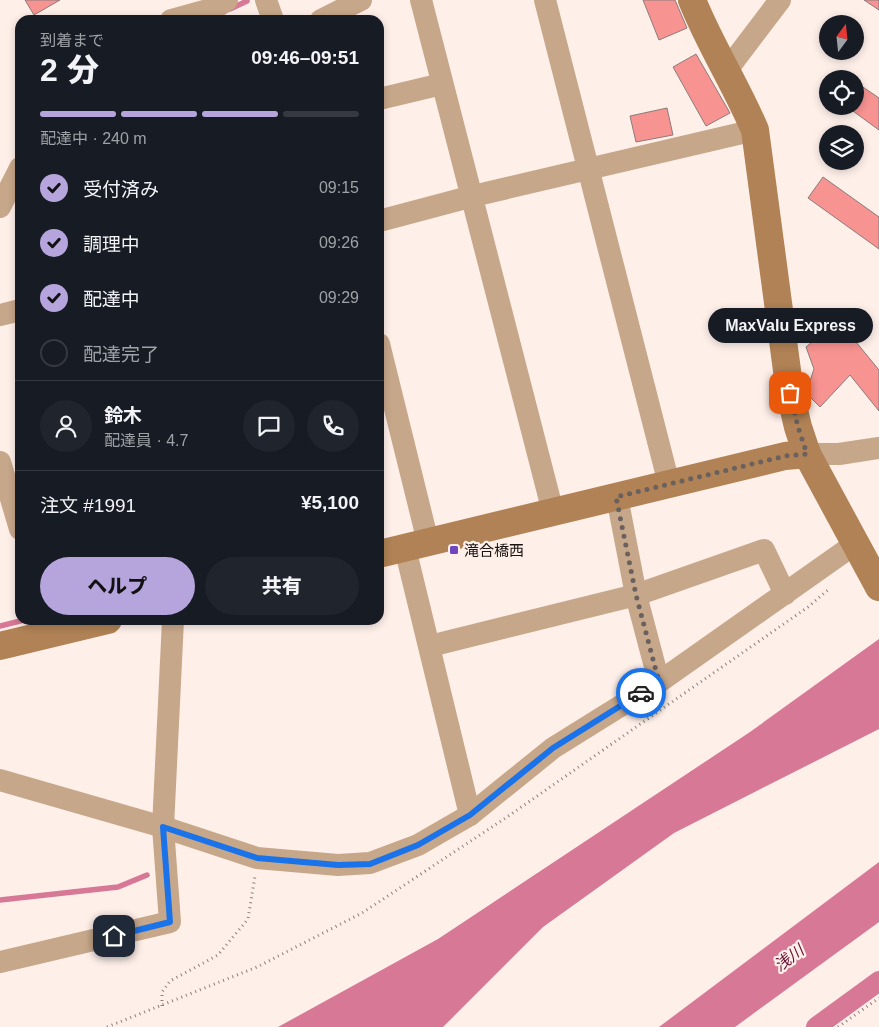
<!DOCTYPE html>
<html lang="ja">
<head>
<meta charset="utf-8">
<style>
  body { margin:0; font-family:Arial,"Noto Sans JP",sans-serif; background:#20242c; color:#f1f3f6; height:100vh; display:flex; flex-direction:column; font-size:19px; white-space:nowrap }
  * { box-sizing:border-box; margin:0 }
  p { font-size:16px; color:#9ea1a6 }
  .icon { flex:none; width:28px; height:28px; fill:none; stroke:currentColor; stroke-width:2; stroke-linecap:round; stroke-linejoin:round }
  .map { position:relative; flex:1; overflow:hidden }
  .drawer { position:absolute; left:15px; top:15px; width:369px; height:610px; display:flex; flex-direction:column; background:#171b24; border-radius:15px; box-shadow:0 2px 8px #0003 }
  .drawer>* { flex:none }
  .needle { width:32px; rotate:15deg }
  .fabs { position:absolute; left:819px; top:15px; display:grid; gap:10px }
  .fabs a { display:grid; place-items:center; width:45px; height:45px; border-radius:50%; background:#171b24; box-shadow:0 2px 8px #0003; font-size:25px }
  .pin { position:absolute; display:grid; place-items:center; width:42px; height:42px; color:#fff; margin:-21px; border-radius:10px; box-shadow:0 2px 8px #0006 }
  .courier { position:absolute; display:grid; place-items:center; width:50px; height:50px; margin:-25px; border:4px solid #1a73e8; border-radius:50%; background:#fff; color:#222; box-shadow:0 1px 6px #0007 }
  .bubble { position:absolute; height:35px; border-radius:18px; background:#171b24; box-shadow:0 2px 8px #0003; font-size:16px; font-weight:800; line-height:35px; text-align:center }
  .headline em { font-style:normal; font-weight:800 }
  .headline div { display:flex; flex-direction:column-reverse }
  .headline { display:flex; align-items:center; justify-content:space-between; height:85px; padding:0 25px }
  h1 { font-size:32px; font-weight:800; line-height:38px }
  .bar { display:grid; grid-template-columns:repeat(4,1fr); gap:8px 5px; align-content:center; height:60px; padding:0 25px }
  .bar i { height:6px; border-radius:4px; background:#363941 }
  .bar .on { background:#b6a5dd }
  .bar p { grid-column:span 4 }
  .line { display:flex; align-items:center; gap:12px; padding:0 25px; border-top:1px solid #363941 }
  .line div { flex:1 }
  .round { display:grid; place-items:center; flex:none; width:52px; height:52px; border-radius:26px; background:#20242c }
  ol { padding:0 25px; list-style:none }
  li { display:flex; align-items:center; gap:15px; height:55px }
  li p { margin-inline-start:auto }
  li .icon { padding:5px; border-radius:50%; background:#b6a5dd; color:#111; stroke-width:4 }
  li:last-child { color:#9ea1a6 }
  li i { width:28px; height:28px; border:2px solid #363941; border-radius:50% }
  .action { display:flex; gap:10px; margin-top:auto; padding:10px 25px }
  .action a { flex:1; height:58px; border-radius:30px; background:#b6a5dd; color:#111; font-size:20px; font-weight:800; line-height:58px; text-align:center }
  .action a+a { background:#20242c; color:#f1f3f6 }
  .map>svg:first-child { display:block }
  .water { fill:#d67896 }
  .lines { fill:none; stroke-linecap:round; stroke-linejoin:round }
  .stream { stroke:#d67896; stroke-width:5.5 }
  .canal { stroke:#d67896; stroke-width:20 }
  .building { fill:#f79391; stroke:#8b7c7c }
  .path { stroke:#8a817d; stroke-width:3; stroke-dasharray:1 4; stroke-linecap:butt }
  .street { stroke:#c7a78a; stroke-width:22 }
  .secondary { stroke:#b08255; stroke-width:28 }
  .done { stroke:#6a615e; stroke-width:5; stroke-dasharray:0 9 }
  .route { stroke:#1a73e8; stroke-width:6 }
  .poi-dot { fill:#6f46bf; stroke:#feefe9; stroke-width:2 }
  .labels { text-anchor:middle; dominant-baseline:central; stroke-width:4.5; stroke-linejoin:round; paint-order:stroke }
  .poi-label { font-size:15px; fill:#1a1513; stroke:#feefe9; text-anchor:start }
  .water-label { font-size:16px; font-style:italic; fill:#671237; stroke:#feefe9 }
</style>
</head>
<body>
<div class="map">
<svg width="879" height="1027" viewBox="0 0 879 1027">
  <rect width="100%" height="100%" fill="#feefe9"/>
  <g class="water">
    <path d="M879 639V729L674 833 543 927 443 1027H278L438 939 750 732Z"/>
    <path d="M879 862V922L735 1027H659Z"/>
  </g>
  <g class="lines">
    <g class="stream">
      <path d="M230 9 247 1"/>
      <path d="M0 626 24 620"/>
      <path d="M0 900 118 887 147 875"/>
    </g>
    <path class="canal" d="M816 1027 879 981"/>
  </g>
  <g class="building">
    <path d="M25 0H60L34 15Z"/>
    <path d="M643 0H675L687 28 659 40Z"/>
    <path d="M864 0H879V10Z"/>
    <path d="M696 54 730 113 706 126 673 67Z"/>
    <path d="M857 83 879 98V130L846 106H855V86Z"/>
    <path d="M667 108 673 135 636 142 630 116Z"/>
    <path d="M823 177 879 217V249L808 198Z"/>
    <path d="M838 320 879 370V411L850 375 820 407 806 393 814 369 806 347Z"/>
  </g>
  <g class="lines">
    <g class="path">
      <path d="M162 1006V992L170 981 218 955 248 919 255 876"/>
      <path d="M107 1027 257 967 362 913 510 815 808 607 828 590"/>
      <path d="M838 1027 879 998"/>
    </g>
    <g class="street">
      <path d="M266 0 273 20"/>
      <path d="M421 0 553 512"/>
      <path d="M545 0 669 484"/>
      <path d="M171 20 215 8 227 0"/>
      <path d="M321 20 361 0"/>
      <path d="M727 70 780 0"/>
      <path d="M379 99 442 84"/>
      <path d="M0 207 20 168"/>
      <path d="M379 221 473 196 755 130"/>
      <path d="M0 315 20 310"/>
      <path d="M379 344 428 542"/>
      <path d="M807 454H839L879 448"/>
      <path d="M0 462 20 529"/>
      <path d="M617 497 636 595 659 682"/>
      <path d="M405 548 470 815"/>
      <path d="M430 646 636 595 764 550 785 594"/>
      <path d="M0 780 163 827 257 858 338 865 370 863 418 845 470 815 553 748 659 682 855 544"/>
      <path d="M0 962 170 922 163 827 173 620"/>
    </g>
    <g class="secondary">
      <path d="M692 0C710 45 736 85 755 130L790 393 798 427 807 454 879 587"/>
      <path d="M379 554 785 456 807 454"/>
      <path d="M0 646 108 620"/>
    </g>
  </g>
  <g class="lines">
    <path class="done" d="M641 693 659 682 636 595 616 497 785 456 807 454 798 427 790 393"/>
    <path class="route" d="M114 936 170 922 163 827 257 858 338 865 370 864 418 845 470 815 553 748 641 693"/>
  </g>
  <rect class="poi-dot" x="449" y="545" width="10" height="10" rx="2.5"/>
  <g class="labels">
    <g class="poi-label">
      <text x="464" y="550">滝合橋西</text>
    </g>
    <g class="water-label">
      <text transform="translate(789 958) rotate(-37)">浅川</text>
    </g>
  </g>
</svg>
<div class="fabs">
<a><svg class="needle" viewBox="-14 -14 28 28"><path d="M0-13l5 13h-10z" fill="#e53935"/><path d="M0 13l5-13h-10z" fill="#9ea1a6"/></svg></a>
<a><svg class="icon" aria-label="locate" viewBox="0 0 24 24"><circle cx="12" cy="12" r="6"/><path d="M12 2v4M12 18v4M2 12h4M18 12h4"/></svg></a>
<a><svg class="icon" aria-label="layers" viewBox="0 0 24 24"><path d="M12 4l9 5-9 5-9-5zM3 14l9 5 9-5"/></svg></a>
</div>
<div class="pin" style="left:790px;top:393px;background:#ea580c"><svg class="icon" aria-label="bag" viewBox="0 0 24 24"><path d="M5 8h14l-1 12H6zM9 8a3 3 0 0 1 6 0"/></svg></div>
<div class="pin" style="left:114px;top:936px;background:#1f2937"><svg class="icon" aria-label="home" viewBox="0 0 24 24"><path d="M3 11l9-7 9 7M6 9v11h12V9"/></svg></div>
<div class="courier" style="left:641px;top:693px"><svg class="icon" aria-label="car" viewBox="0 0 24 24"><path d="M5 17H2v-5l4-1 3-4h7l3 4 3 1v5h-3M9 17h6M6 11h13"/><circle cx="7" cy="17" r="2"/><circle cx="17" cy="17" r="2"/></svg></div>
<div class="bubble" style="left:708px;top:308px;width:165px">MaxValu Express</div>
<section class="drawer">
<div class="headline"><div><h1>2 分</h1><p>到着まで</p></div><em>09:46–09:51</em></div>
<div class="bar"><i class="on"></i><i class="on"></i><i class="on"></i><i></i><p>配達中 · 240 m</p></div>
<ol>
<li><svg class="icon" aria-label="check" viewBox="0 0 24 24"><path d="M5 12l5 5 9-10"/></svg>受付済み<p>09:15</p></li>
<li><svg class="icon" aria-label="check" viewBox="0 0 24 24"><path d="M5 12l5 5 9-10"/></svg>調理中<p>09:26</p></li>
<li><svg class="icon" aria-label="check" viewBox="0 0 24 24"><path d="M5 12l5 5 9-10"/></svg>配達中<p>09:29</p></li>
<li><i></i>配達完了</li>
</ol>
<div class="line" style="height:90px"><a class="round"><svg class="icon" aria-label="person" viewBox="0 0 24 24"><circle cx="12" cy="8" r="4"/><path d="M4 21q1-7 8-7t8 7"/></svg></a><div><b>鈴木</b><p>配達員 · 4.7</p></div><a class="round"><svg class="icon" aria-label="chat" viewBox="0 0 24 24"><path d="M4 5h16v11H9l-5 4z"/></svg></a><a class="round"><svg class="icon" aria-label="phone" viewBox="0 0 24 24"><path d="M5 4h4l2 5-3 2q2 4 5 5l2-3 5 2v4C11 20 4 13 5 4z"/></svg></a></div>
<div class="line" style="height:65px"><div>注文 #1991</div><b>¥5,100</b></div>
<div class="action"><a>ヘルプ</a><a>共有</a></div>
</section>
</div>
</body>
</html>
